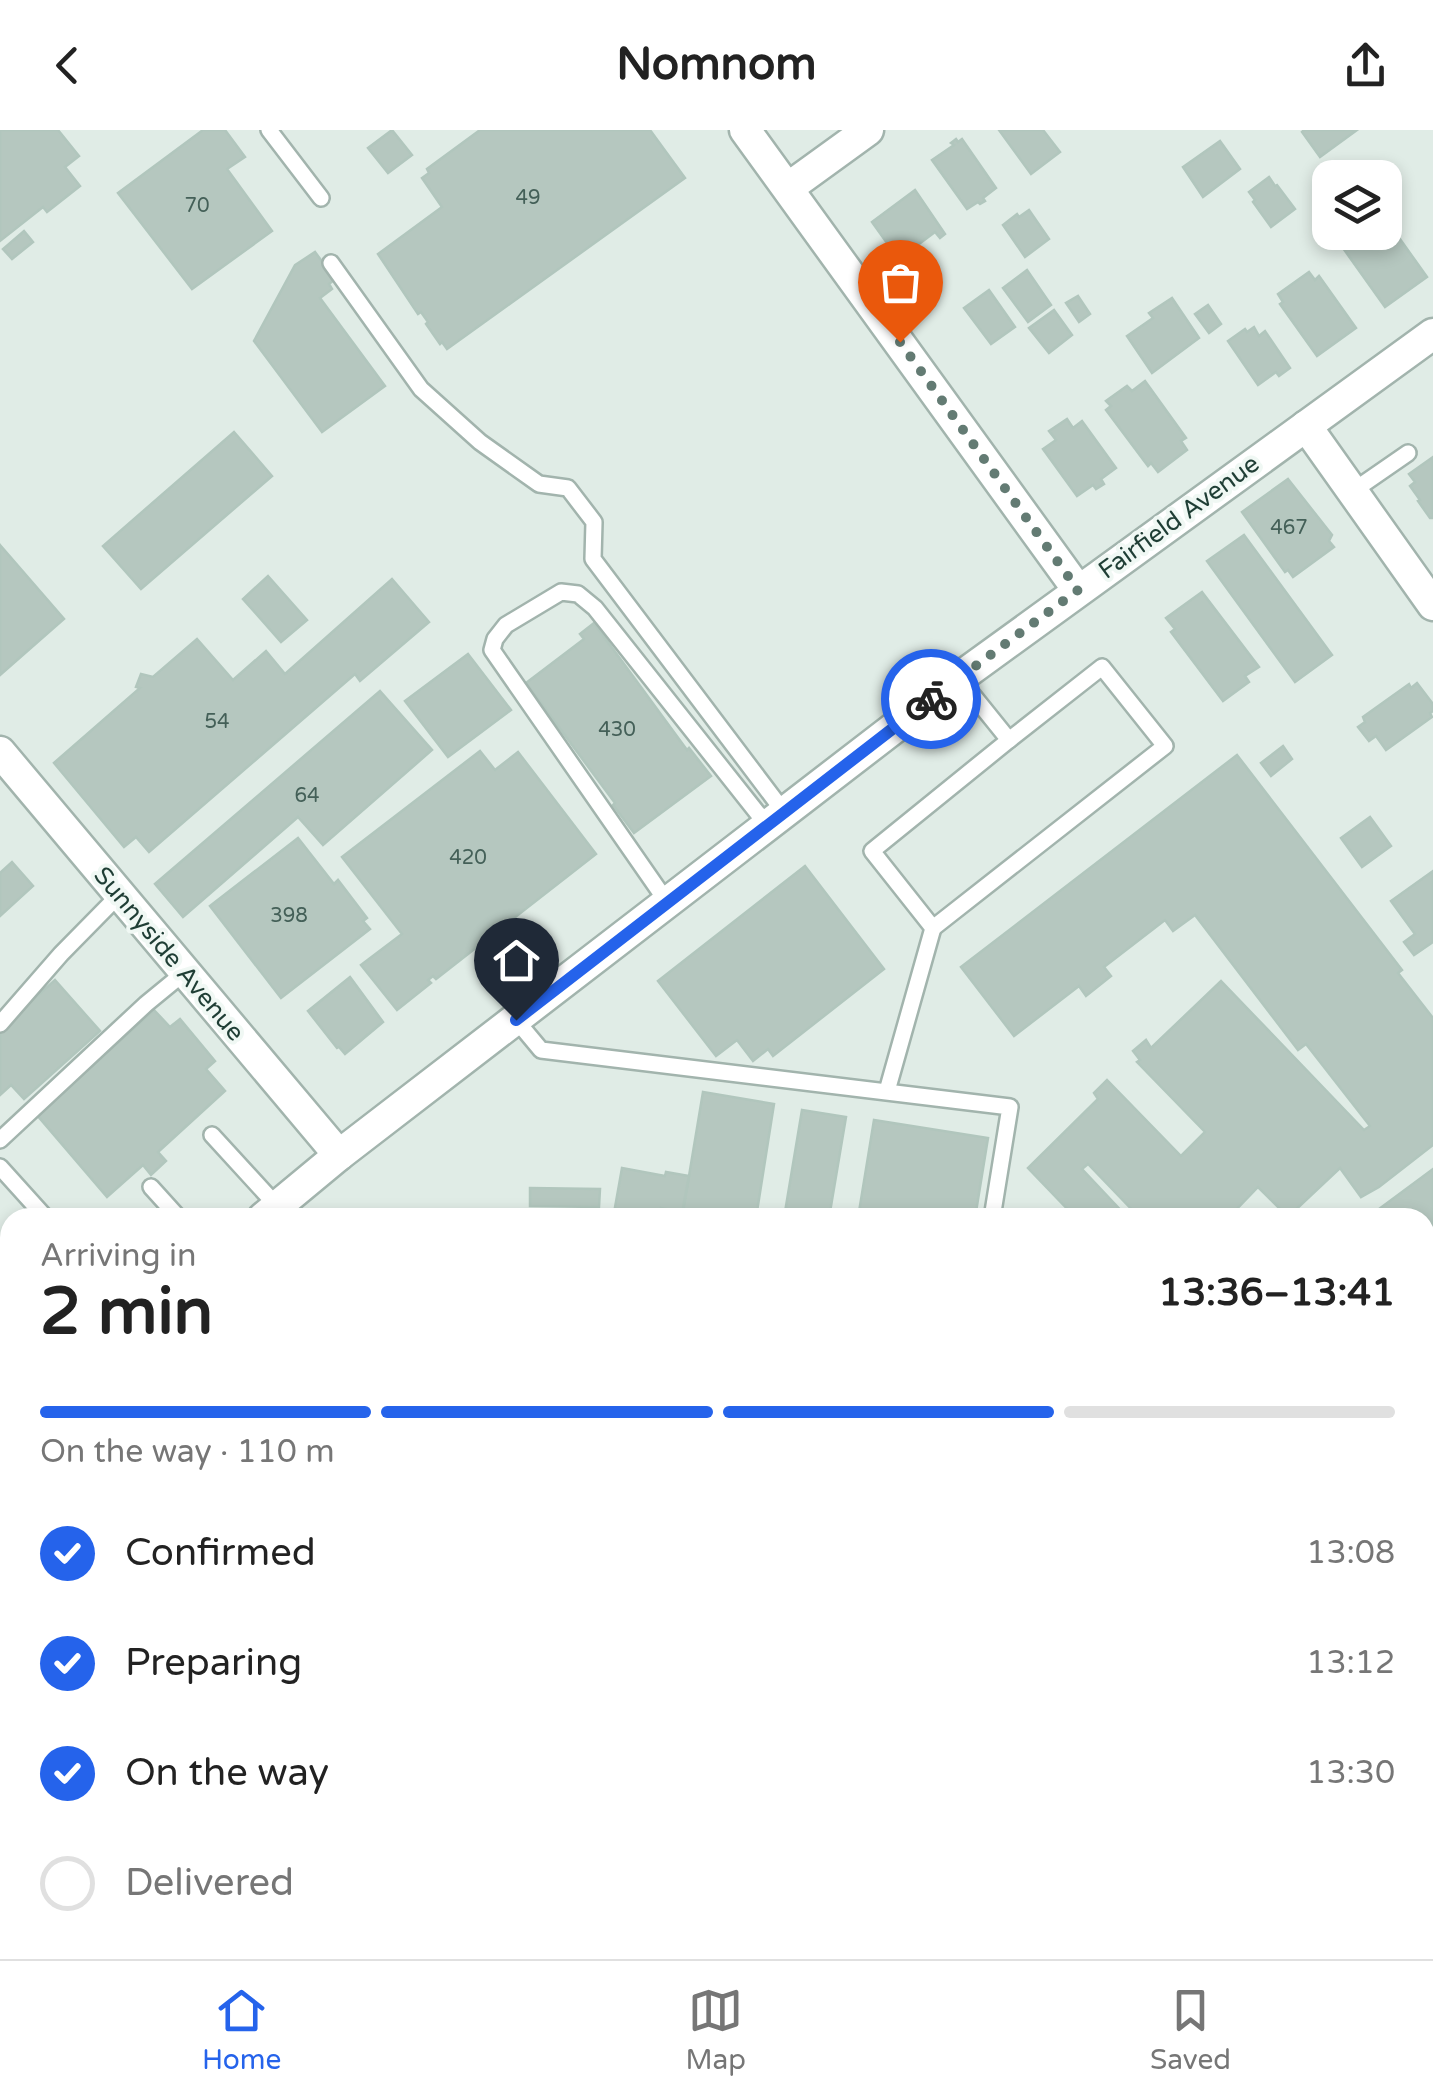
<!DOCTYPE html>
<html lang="en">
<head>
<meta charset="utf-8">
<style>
  body { margin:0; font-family:"Varela Round",sans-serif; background:#f6f6f6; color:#222; height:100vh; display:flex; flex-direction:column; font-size:38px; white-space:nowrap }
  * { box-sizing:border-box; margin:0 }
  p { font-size:32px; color:#767676 }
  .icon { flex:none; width:55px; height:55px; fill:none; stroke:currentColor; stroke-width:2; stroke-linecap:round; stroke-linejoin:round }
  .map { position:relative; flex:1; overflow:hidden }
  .side { position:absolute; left:0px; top:1078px; width:1435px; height:752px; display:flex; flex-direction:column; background:#fff; border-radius:30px 30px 0 0; box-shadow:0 5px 15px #0003 }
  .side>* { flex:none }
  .fabs { position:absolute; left:1312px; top:30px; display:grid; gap:20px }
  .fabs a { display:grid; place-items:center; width:90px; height:90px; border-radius:20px; background:#fff; box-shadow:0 5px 15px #0003; font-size:50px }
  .pin { position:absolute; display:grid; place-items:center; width:85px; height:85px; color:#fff; margin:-102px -42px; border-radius:50% 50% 50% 0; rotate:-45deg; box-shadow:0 0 10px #0007 }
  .pin .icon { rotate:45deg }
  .courier { position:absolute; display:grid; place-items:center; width:100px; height:100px; margin:-50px; border:8px solid #2563eb; border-radius:50%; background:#fff; color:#222; box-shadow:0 2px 12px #0007 }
  .overview em { font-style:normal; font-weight:700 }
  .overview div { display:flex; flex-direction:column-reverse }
  .overview { display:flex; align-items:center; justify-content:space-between; height:170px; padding:0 40px }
  h1 { font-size:65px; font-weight:700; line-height:75px }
  .bar { display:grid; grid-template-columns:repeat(4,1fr); gap:15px 10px; align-content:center; height:120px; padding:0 40px }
  .bar i { height:12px; border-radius:8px; background:#e0e0e0 }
  .bar .selected { background:#2563eb }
  .bar p { grid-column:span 4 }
  ol { padding:0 40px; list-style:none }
  li { display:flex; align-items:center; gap:30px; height:110px }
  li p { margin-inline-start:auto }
  li .icon { padding:10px; border-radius:50%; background:#2563eb; color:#fff; stroke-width:4 }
  li:last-child { color:#767676 }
  li i { width:55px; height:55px; border:5px solid #e0e0e0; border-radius:50% }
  header { display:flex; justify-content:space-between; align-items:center; height:130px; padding:0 40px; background:#fff; font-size:45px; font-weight:700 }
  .tab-bar { display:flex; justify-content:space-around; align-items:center; height:140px; border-top:2px solid #e0e0e0; background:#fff; font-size:28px; color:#767676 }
  .tab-bar a { display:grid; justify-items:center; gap:5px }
  .tab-bar .selected { color:#2563eb }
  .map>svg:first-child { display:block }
  .building { fill:#b5c7bf; stroke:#b1c6bd; stroke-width:2.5 }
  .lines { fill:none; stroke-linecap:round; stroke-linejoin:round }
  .service-casing { stroke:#a2b4ad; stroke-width:20 }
  .minor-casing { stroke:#a2b4ad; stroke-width:35 }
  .tertiary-casing { stroke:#a2b4ad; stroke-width:35 }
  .service { stroke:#fff; stroke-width:15 }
  .minor { stroke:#fff; stroke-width:30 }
  .tertiary { stroke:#fff; stroke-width:30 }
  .rail-casing { stroke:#597a71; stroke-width:11 }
  .rail { stroke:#f0f8f4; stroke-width:8; stroke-dasharray:22; stroke-linecap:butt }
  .done { stroke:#637b73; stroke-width:10; stroke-dasharray:0 18 }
  .route { stroke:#2563eb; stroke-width:12 }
  .labels { text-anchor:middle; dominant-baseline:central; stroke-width:8; stroke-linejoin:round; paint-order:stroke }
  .number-label { font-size:20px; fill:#446058 }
  .street-label { font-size:25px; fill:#1f3e35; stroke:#f0f8f4 }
</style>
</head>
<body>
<header><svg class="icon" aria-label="back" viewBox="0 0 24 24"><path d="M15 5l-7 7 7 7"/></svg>Nomnom<svg class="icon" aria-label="share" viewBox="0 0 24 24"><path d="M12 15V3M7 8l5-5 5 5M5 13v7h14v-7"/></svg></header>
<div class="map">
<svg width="1433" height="1829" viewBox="0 0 1433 1829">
  <rect width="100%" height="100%" fill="#e0ece6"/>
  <g class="building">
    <path d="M0 0H58L79 26 65 37 80 56 47 82 43 77 0 111Z"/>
    <path d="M203 0H225L245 27 227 39 272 101 192 159 118 63Z"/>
    <path d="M392 0 412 25 388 43 368 18Z"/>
    <path d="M480 0H650L685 48 447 219 442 212 440 214 426 194 428 192 421 182 418 184 378 124 442 77 422 48 429 43 427 39Z"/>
    <path d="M999 0H1043L1060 22 1031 44Z"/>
    <path d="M1304 0H1357L1320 27 1302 2Z"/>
    <path d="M956 9 958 12 962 9 996 58 983 68 985 71 980 74 978 72 967 79 932 30 954 15 951 13Z"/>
    <path d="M1220 11 1240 39 1203 67 1183 37Z"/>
    <path d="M1269 47 1275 56 1277 55 1295 79 1271 97 1253 72 1255 70 1249 62Z"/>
    <path d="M915 60 945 104 940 108 935 102 915 117 924 129 907 141 872 92Z"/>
    <path d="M1029 80 1049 109 1025 127 1003 95 1017 84 1019 87Z"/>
    <path d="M1385 88 1427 147 1385 177 1333 104 1335 102H1385Z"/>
    <path d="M24 101 33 112 12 129 3 119Z"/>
    <path d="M315 122 335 149 329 154 332 159 320 168 385 256 322 302 254 211 295 135Z"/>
    <path d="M1027 140 1051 175 1028 192 1003 158Z"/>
    <path d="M1309 142 1315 150 1319 146 1356 198 1317 226 1280 174 1283 172 1278 164Z"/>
    <path d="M989 160 1015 197 991 214 964 178Z"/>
    <path d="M1078 166 1090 184 1079 192 1066 173Z"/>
    <path d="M1172 168 1199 208 1152 243 1127 206 1153 188 1149 183Z"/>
    <path d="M1208 175 1221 194 1209 203 1195 184Z"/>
    <path d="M1054 180 1072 205 1049 223 1029 198Z"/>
    <path d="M1254 197 1259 206 1265 201 1290 238 1279 246 1276 242 1258 255 1228 211 1245 199 1247 202Z"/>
    <path d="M1145 251 1186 308 1181 311 1187 320 1158 342 1151 333 1148 336 1106 280 1111 276 1106 271 1127 256 1132 261Z"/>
    <path d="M1067 289 1073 298 1082 291 1116 338 1101 349 1104 354 1096 359 1093 355 1077 366 1043 319 1056 310 1049 301Z"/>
    <path d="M234 302 272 346 141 459 103 416Z"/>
    <path d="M1433 327V388H1430L1418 371 1420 370 1410 356 1415 352 1409 344Z"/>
    <path d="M1288 349 1332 405 1329 411 1334 417 1293 447 1288 440 1285 442 1242 382Z"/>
    <path d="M1244 405 1332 525 1295 552 1207 431Z"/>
    <path d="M0 415 64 489 0 545Z"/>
    <path d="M268 446 307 490 281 512 243 469Z"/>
    <path d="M392 449 429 492 360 551 355 544 149 722 136 707 124 717 54 633 140 558 136 557 141 544 153 547 197 509 233 550 266 521 285 544Z"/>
    <path d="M1202 462 1259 537 1245 546 1249 552 1223 571 1171 502 1175 499 1166 488Z"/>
    <path d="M594 493 687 620 689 618 711 646 634 703 613 675 615 673 526 553 584 509 580 504Z"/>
    <path d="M468 524 511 580 448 627 405 571Z"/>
    <path d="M1417 553 1433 574V581L1430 583 1432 587 1386 620 1376 606 1369 611 1358 597 1365 592 1363 587 1409 554 1411 558Z"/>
    <path d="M380 561 432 620 323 715 298 687 183 787 155 754Z"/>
    <path d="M1283 616 1292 629 1271 646 1261 633Z"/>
    <path d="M480 621 495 640 518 622 596 724 436 849 433 846 428 850 431 853 397 880 361 835 402 804 342 727Z"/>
    <path d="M1237 625 1402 840 1398 843 1433 888V1015L1379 1057 1361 1067 1340 1038 1288 1087 1258 1057 1234 1082 1240 1088H1140L1088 1034 1082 1039 1128 1088H1076L1028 1038 1098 969 1094 963 1107 950 1181 1026 1205 1002 1137 932 1140 930 1133 921 1146 910 1151 918 1221 851 1364 1000 1370 996 1306 914 1298 920 1195 785 1173 801 1165 790 1104 837 1111 846 1086 866 1079 856 1014 906 961 837Z"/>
    <path d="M1370 687 1391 716 1362 737 1341 708Z"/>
    <path d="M298 708 334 754 338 750 367 788 363 791 370 799 281 868 210 776Z"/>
    <path d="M12 732 33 756 0 786V743Z"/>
    <path d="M805 736 884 839 773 926 768 919 753 931 737 910 716 926 658 851Z"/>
    <path d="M1433 741V812L1414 825 1404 812 1415 804 1391 771Z"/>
    <path d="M350 847 383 892 345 924 339 917 337 918 308 881Z"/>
    <path d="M55 850 100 901 24 969 11 955 0 965V899Z"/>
    <path d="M154 880 170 897 180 889 215 931 206 939 225 961 158 1022 166 1031 151 1045 143 1035 107 1067 37 985Z"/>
    <path d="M703 962 774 974 756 1088H682Z"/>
    <path d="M802 980 846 987 829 1088H784Z"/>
    <path d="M874 990 988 1008 975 1088H858Z"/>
    <path d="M622 1038 665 1046 666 1042 689 1046 682 1083 661 1078 660 1084 614 1083Z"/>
    <path d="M1433 1039V1185L1425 1175V1088H1372L1371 1085Z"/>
    <path d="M530 1058 600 1059 599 1077 530 1076Z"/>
    <path d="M10 1372V1574L0 1560V1379Z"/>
    <path d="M1425 1374 1433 1377V1478L1425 1475Z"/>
  </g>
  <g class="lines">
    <g class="service-casing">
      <g id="service">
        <path d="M269 0 321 68"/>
        <path d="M331 133 421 259 480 312 539 354 568 358 594 392 593 429 784 682"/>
        <path d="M1353 361 1408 323"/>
        <path d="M667 772 492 520 495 509 506 495 561 462 578 464 595 478 767 695"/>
        <path d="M933 798 1165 616 1102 537 1009 610"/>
        <path d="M516 890 541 920 1010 977 992 1088"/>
        <path d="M0 894 61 824 119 765"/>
        <path d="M887 961 933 798 872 721 1009 610 959 548"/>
        <path d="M212 1005 277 1076"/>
        <path d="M0 1010 146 874 185 842"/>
        <path d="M0 1037 46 1088"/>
        <path d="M151 1057 179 1088"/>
        <path d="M1425 1329 1433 1331"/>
        <path d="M1425 1754 1433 1758"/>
      </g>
    </g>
    <g class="minor-casing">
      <g id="minor">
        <path d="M745 0 1078 460"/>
        <path d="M788 58 868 0"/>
        <path d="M1306 296 1433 475"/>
        <path d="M0 622 339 1025"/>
      </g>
    </g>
    <g class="tertiary-casing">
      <g id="tertiary">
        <path d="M263 1088 339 1025 959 548 1433 204"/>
        <path d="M0 1312 10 1303"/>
      </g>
    </g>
    <use href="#service" class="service"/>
    <use href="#minor" class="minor"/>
    <use href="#tertiary" class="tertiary"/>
    <g class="rail-casing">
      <path id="rail" d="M726 1829 949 1824 1224 1829"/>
    </g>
    <use href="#rail" class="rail"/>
  </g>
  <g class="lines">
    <path class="done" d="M900 212 1078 460 931 569"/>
    <path class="route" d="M516 890 931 569"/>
  </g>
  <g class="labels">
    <g class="number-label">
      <text x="528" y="68">49</text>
      <text x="197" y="76">70</text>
      <text x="1289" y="398">467</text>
      <text x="217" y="592">54</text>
      <text x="617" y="600">430</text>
      <text x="307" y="666">64</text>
      <text x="468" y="728">420</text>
      <text x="289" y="786">398</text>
    </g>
    <g class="street-label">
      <text transform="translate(1179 387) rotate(-36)">Fairfield Avenue</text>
      <text transform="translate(169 824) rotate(50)">Sunnyside Avenue</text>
    </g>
  </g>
</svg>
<div class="fabs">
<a><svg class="icon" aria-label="layers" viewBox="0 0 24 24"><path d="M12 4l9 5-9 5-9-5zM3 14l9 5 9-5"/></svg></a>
</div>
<div class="pin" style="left:900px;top:212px;background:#ea580c"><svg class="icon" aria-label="bag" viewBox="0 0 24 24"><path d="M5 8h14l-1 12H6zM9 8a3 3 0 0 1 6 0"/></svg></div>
<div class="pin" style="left:516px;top:890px;background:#1f2937"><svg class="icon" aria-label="home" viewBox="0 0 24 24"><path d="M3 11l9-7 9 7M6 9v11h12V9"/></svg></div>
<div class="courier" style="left:931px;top:569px"><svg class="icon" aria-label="bike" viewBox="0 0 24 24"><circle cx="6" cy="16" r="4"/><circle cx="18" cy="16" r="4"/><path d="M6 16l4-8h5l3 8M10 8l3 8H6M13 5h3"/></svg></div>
<section class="side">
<div class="overview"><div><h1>2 min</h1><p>Arriving in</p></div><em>13:36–13:41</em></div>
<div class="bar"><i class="selected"></i><i class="selected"></i><i class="selected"></i><i></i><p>On the way · 110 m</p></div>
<ol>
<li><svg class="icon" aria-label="check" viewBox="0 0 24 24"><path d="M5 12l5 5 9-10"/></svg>Confirmed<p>13:08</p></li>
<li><svg class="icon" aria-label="check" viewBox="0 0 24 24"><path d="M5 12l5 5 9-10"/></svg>Preparing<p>13:12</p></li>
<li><svg class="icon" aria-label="check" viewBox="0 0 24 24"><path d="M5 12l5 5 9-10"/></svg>On the way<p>13:30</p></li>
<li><i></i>Delivered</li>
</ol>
</section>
</div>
<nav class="tab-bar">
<a class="selected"><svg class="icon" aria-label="home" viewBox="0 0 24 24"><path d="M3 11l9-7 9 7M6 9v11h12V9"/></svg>Home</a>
<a><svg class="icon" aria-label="map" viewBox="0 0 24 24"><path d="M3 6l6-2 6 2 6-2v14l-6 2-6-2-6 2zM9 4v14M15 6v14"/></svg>Map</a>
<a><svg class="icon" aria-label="saved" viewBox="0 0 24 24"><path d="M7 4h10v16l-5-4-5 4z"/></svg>Saved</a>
</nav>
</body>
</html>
